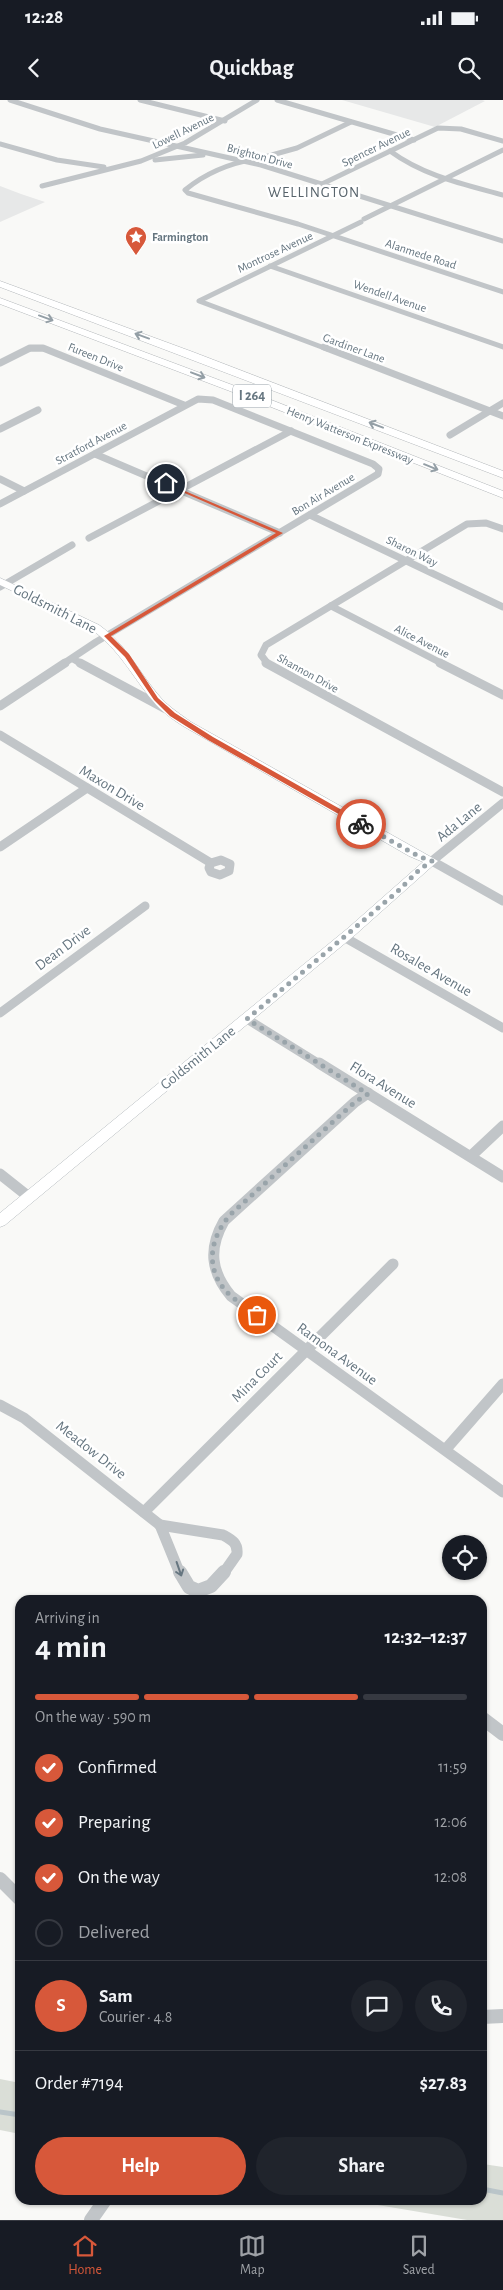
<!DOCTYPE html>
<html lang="en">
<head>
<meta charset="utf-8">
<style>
  body { margin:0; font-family:"Alegreya Sans",sans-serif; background:#20242c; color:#f1f3f6; height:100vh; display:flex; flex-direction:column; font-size:19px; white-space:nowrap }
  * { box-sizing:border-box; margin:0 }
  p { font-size:16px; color:#9ea1a6 }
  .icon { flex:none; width:28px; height:28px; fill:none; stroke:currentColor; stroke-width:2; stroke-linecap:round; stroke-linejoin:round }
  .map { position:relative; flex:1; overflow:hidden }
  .side { position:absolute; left:15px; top:1495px; width:472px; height:610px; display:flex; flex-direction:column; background:#171b24; border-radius:15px; box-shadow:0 1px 4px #0004 }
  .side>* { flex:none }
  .fabs { position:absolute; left:442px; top:1435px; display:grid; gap:10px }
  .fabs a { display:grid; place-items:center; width:45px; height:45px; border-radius:50%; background:#171b24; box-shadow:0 1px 4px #0004; font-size:25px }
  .pin { position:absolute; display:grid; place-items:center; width:42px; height:42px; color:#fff; margin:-21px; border:2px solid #fff; border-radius:50%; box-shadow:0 1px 5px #0007 }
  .courier { position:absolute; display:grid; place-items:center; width:50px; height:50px; margin:-25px; border:4px solid #d7583a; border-radius:50%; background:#fff; color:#222; box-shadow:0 1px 6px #0007 }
  .head em { font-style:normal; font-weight:600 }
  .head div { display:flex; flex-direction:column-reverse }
  .head { display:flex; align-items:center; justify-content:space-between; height:85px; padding:0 20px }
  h1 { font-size:32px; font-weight:600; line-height:38px }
  .bar { display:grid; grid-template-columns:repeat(4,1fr); gap:8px 5px; align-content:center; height:60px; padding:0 20px }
  .bar i { height:6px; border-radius:4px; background:#363941 }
  .bar .active { background:#d7583a }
  .bar p { grid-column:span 4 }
  .line { display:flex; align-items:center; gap:12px; padding:0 20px; border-top:1px solid #363941 }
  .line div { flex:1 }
  .round { display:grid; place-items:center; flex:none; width:52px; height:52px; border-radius:26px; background:#20242c }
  ol { padding:0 20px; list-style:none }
  li { display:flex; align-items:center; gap:15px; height:55px }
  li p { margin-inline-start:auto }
  li .icon { padding:5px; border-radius:50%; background:#d7583a; color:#fff; stroke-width:4 }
  li:last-child { color:#9ea1a6 }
  li i { width:28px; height:28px; border:2px solid #363941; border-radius:50% }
  .primary-button { display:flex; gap:10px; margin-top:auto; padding:10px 20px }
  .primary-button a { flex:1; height:58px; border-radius:30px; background:#d7583a; color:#fff; font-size:20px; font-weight:600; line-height:58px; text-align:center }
  .primary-button a+a { background:#20242c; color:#f1f3f6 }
  .status { display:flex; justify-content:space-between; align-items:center; height:35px; padding:0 25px; background:#171b24; direction:ltr }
  .status svg { height:14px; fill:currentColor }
  header { display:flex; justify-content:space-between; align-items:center; height:65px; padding:0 20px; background:#171b24; font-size:22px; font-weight:600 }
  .tab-bar { display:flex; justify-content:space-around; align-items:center; height:70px; border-top:1px solid #363941; background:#171b24; font-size:14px; color:#9ea1a6 }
  .tab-bar a { display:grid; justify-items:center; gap:2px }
  .tab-bar .active { color:#d7583a }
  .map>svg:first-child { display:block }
  .built { fill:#e7e8e8 }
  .green { fill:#daded7 }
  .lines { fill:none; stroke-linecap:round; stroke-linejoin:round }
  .stream { stroke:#bac5c9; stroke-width:5 }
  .secondary-casing { stroke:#b3b9bd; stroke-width:1 }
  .highway-casing { stroke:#b4b8bb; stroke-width:1 }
  .street-far4 { stroke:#c1c5c8; stroke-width:5 }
  .street-far3 { stroke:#c1c5c8; stroke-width:7 }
  .street-far2 { stroke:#c1c5c8; stroke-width:9 }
  .street-far1 { stroke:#c1c5c8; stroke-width:11 }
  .street { stroke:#c1c5c8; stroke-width:14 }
  .secondary { fill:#fff; fill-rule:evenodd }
  .highway { fill:#fff; fill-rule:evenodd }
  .oneway { stroke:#949fa6 }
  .oneway2 { stroke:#667680 }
  .route { fill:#d7583a }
  .done { stroke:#99a4aa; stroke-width:5; stroke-dasharray:0 9 }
  .labels { text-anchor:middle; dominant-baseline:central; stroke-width:5; stroke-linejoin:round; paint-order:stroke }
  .far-street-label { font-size:12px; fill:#667680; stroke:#fff }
  .far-poi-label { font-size:12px; font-weight:bold; fill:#667680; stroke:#fff; text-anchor:start }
  .shield { fill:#fff; stroke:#949fa6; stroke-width:1 }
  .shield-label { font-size:14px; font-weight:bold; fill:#667680 }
  .far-quarter-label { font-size:15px; letter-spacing:1px; fill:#58646c; stroke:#fff }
  .street-label { font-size:15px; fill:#667680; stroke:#fff }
</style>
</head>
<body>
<div class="status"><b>12:28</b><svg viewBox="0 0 49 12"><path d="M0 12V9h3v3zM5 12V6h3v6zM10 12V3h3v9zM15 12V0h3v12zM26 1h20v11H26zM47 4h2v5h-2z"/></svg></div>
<header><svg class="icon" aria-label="back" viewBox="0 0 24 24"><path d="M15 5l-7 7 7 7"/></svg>Quickbag<svg class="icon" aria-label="search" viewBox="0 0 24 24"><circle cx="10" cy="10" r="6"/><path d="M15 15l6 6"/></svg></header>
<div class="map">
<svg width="503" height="2120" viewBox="0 0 503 2120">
  <rect width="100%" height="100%" fill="#f9f9f7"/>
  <g class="built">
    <path d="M342 0H482L485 1 435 27Z"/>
    <path d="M0 86 21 94 45 102 0 122Z"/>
  </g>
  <g class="green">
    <path d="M0 1979 20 1983V2034L0 2030Z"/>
    <path d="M483 2064 503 2067V2120H467L348 2100H482Z"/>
  </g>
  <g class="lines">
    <g class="stream">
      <path d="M0 2012 20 2015"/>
      <path d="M482 2089 503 2093"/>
    </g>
    <g class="secondary-casing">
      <path id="secondary" d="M0 478 99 525C128 546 138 572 161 598 169 607 180 614 191 622L438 761 355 835 5 1125 0 1127V1113L347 829 423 762 409 756 183 626C172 619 161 611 153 601 131 575 120 550 91 529L0 485Z"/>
    </g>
    <g class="highway-casing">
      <g id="highway">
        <path d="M0 181 193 252 503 371V378L0 187Z"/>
        <path d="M0 198 251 292 503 391V398L243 296 0 204Z"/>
      </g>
    </g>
    <g class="street-far4">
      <path d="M10 0 100 29 261 65 503 141"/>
      <path d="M140 0 225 21"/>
      <path d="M277 0 414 40"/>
      <path d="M0 44 57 60 104 67"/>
      <path d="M390 51C424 76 463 84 503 95"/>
      <path d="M261 58C233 62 207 72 185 90L188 93 298 124 503 192"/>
      <path d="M155 60 203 55"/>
      <path d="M261 64V58L297 48 351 22"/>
      <path d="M322 84 438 28 461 29 503 41"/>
      <path d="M42 86 141 61 185 43 257 0"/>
      <path d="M364 119 503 50"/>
      <path d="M270 166 503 247"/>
      <path d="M29 249H45"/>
      <path d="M327 249 199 201 361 122"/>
    </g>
    <g class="street-far3">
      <path d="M324 247 503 316"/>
      <path d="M0 263 30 248H43L184 305"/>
      <path d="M0 329 38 310"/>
      <path d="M450 335 503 303"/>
      <path d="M95 354 280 433"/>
      <path d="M0 379 24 391"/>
      <path d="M0 404 198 299 213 300 373 364 379 369 378 374 96 542 63 564"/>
      <path d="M310 415 503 507"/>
      <path d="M89 438 291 331"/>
      <path d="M0 487 72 445"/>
      <path d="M331 506 443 564"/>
      <path d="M73 559 82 564"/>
      <path d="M268 564 261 555 266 545 467 424 486 423 503 429"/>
    </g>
    <g class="street-far2">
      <path d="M80 563 164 608"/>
      <path d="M266 563 503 692"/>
      <path d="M440 563 503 595"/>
      <path d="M0 606 65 563"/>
      <path d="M0 635 211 763"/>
      <path d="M503 703 432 761 503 801"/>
      <path d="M0 747 87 688"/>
      <path d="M221 760 230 764 229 771 220 775 211 772 209 768 211 763Z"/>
      <path d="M344 837 503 928"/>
      <path d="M0 913 145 806"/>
      <path d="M247 919 321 965"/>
    </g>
    <g class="street-far1">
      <path d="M319 963 503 1077"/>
      <path d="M368 993 355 1002 224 1121C208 1149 211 1172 231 1196L503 1392"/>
      <path d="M471 1056 503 1026"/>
      <path d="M0 1074 29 1097"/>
      <path d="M0 1305 24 1318 160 1425"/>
      <path d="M446 1349 503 1284"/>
      <path d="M144 1412 393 1164"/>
      <path d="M160 1425 223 1435C232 1440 238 1443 237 1454L223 1474"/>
      <path d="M160 1425 180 1474"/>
    </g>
    <g class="street">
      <path d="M180 1472 189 1487 198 1491 211 1486 224 1472"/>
      <path d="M482 1618 503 1634"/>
      <path d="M0 1779 20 1799"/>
      <path d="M482 1917 503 1916"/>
      <path d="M91 2120 105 2100"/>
    </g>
    <use href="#secondary" class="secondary"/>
    <use href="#highway" class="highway"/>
  </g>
  <defs><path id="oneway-shaft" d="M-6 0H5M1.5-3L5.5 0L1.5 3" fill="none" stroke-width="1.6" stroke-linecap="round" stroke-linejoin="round" transform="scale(1.25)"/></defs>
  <g class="oneway">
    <use href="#oneway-shaft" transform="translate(46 218) rotate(20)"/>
    <use href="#oneway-shaft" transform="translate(142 236) rotate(-160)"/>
    <use href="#oneway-shaft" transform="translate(198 275) rotate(21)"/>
    <use href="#oneway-shaft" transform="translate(376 325) rotate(-159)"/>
    <use href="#oneway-shaft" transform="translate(431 367) rotate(22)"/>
  </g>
  <use class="oneway2" href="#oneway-shaft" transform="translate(179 1469) rotate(71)"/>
  <path class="route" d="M164 382 283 433 111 536 129 554 158 598 175 613 213 637 363 722V725H358L208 640 170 616 154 600 125 557 104 536 276 433 164 384Z"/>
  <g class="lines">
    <path class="done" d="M257 1215C249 1209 240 1203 232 1197 204 1173 208 1139 231 1114L355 1002 368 994 247 919 350 832 398 791 420 769 432 761 420 757 361 724"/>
  </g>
  <defs>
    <g id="sight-pin" transform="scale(1.125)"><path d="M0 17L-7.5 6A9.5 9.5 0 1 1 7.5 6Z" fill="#d7583a" stroke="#fff"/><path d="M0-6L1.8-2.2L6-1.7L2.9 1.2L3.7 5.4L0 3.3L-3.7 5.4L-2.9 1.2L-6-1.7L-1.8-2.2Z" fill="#fff"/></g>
  </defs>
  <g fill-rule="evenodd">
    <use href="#sight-pin" x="136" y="137"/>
  </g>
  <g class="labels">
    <g class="far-street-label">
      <text transform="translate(183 31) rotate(-26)">Lowell Avenue</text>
      <text transform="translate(376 47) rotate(-26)">Spencer Avenue</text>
      <text transform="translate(260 56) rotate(15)">Brighton Drive</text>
      <text transform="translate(275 152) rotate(-25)">Montrose Avenue</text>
      <text transform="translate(421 154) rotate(18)">Alanmede Road</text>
      <text transform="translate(390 196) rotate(19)">Wendell Avenue</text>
      <text transform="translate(354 248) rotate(20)">Gardiner Lane</text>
      <text transform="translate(96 257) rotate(22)">Fureen Drive</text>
      <text transform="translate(350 335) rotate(22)">Henry Watterson Expressway</text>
      <text transform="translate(91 343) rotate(-28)">Stratford Avenue</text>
      <text transform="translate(323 394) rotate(-31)">Bon Air Avenue</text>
      <text transform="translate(412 451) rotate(26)">Sharon Way</text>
      <text transform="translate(422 541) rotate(27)">Alice Avenue</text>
      <text transform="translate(308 573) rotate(29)">Shannon Drive</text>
    </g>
    <g class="far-poi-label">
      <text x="152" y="137">Farmington</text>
    </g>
    <rect class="shield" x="233" y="284.5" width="38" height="23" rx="4"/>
    <g class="shield-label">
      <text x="252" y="296">I 264</text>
    </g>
    <g class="far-quarter-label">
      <text x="314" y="92">WELLINGTON</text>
    </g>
    <g class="street-label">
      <text transform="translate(55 509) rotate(27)">Goldsmith Lane</text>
      <text transform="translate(112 688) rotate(31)">Maxon Drive</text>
      <text transform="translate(459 722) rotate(-39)">Ada Lane</text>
      <text transform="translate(63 848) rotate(-37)">Dean Drive</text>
      <text transform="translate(431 870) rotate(30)">Rosalee Avenue</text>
      <text transform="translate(198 958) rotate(-39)">Goldsmith Lane</text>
      <text transform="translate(383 985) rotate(32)">Flora Avenue</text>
      <text transform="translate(337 1254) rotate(36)">Ramona Avenue</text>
      <text transform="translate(257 1277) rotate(-45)">Mina Court</text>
      <text transform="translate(91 1350) rotate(38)">Meadow Drive</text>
    </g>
  </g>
</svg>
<div class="fabs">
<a><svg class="icon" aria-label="locate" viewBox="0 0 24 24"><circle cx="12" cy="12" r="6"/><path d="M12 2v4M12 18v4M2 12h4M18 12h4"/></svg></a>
</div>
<div class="pin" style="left:257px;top:1215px;background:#ea580c"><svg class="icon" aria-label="bag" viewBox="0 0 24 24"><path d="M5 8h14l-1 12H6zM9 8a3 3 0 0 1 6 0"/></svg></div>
<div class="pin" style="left:166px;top:383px;background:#1f2937"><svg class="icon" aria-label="home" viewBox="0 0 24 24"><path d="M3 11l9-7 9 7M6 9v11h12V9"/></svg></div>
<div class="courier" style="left:361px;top:724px"><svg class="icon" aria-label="bike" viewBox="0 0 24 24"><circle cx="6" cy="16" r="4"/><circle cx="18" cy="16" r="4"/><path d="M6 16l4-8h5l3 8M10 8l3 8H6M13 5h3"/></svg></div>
<section class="side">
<div class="head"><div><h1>4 min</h1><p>Arriving in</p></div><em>12:32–12:37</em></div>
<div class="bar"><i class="active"></i><i class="active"></i><i class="active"></i><i></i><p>On the way · 590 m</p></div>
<ol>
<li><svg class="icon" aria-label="check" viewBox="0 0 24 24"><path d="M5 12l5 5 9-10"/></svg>Confirmed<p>11:59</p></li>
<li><svg class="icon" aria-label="check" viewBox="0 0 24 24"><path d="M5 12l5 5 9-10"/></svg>Preparing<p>12:06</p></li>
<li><svg class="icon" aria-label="check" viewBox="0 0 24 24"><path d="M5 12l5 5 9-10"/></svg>On the way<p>12:08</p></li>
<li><i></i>Delivered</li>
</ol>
<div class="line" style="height:90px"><b class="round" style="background:#d7583a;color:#fff">S</b><div><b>Sam</b><p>Courier · 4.8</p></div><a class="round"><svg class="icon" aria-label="chat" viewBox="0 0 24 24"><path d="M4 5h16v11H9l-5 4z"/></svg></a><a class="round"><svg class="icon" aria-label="phone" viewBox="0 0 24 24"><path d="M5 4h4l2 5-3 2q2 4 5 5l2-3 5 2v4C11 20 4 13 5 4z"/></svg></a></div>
<div class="line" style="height:65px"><div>Order #7194</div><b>$27.83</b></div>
<div class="primary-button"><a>Help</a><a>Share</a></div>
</section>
</div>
<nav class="tab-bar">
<a class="active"><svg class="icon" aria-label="home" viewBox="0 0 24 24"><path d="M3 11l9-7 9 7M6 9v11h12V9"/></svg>Home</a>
<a><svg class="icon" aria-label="map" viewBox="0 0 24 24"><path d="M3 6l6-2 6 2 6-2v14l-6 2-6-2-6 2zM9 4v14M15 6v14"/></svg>Map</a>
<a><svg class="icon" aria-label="saved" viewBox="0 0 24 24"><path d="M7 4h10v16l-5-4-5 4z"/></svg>Saved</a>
</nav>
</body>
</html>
